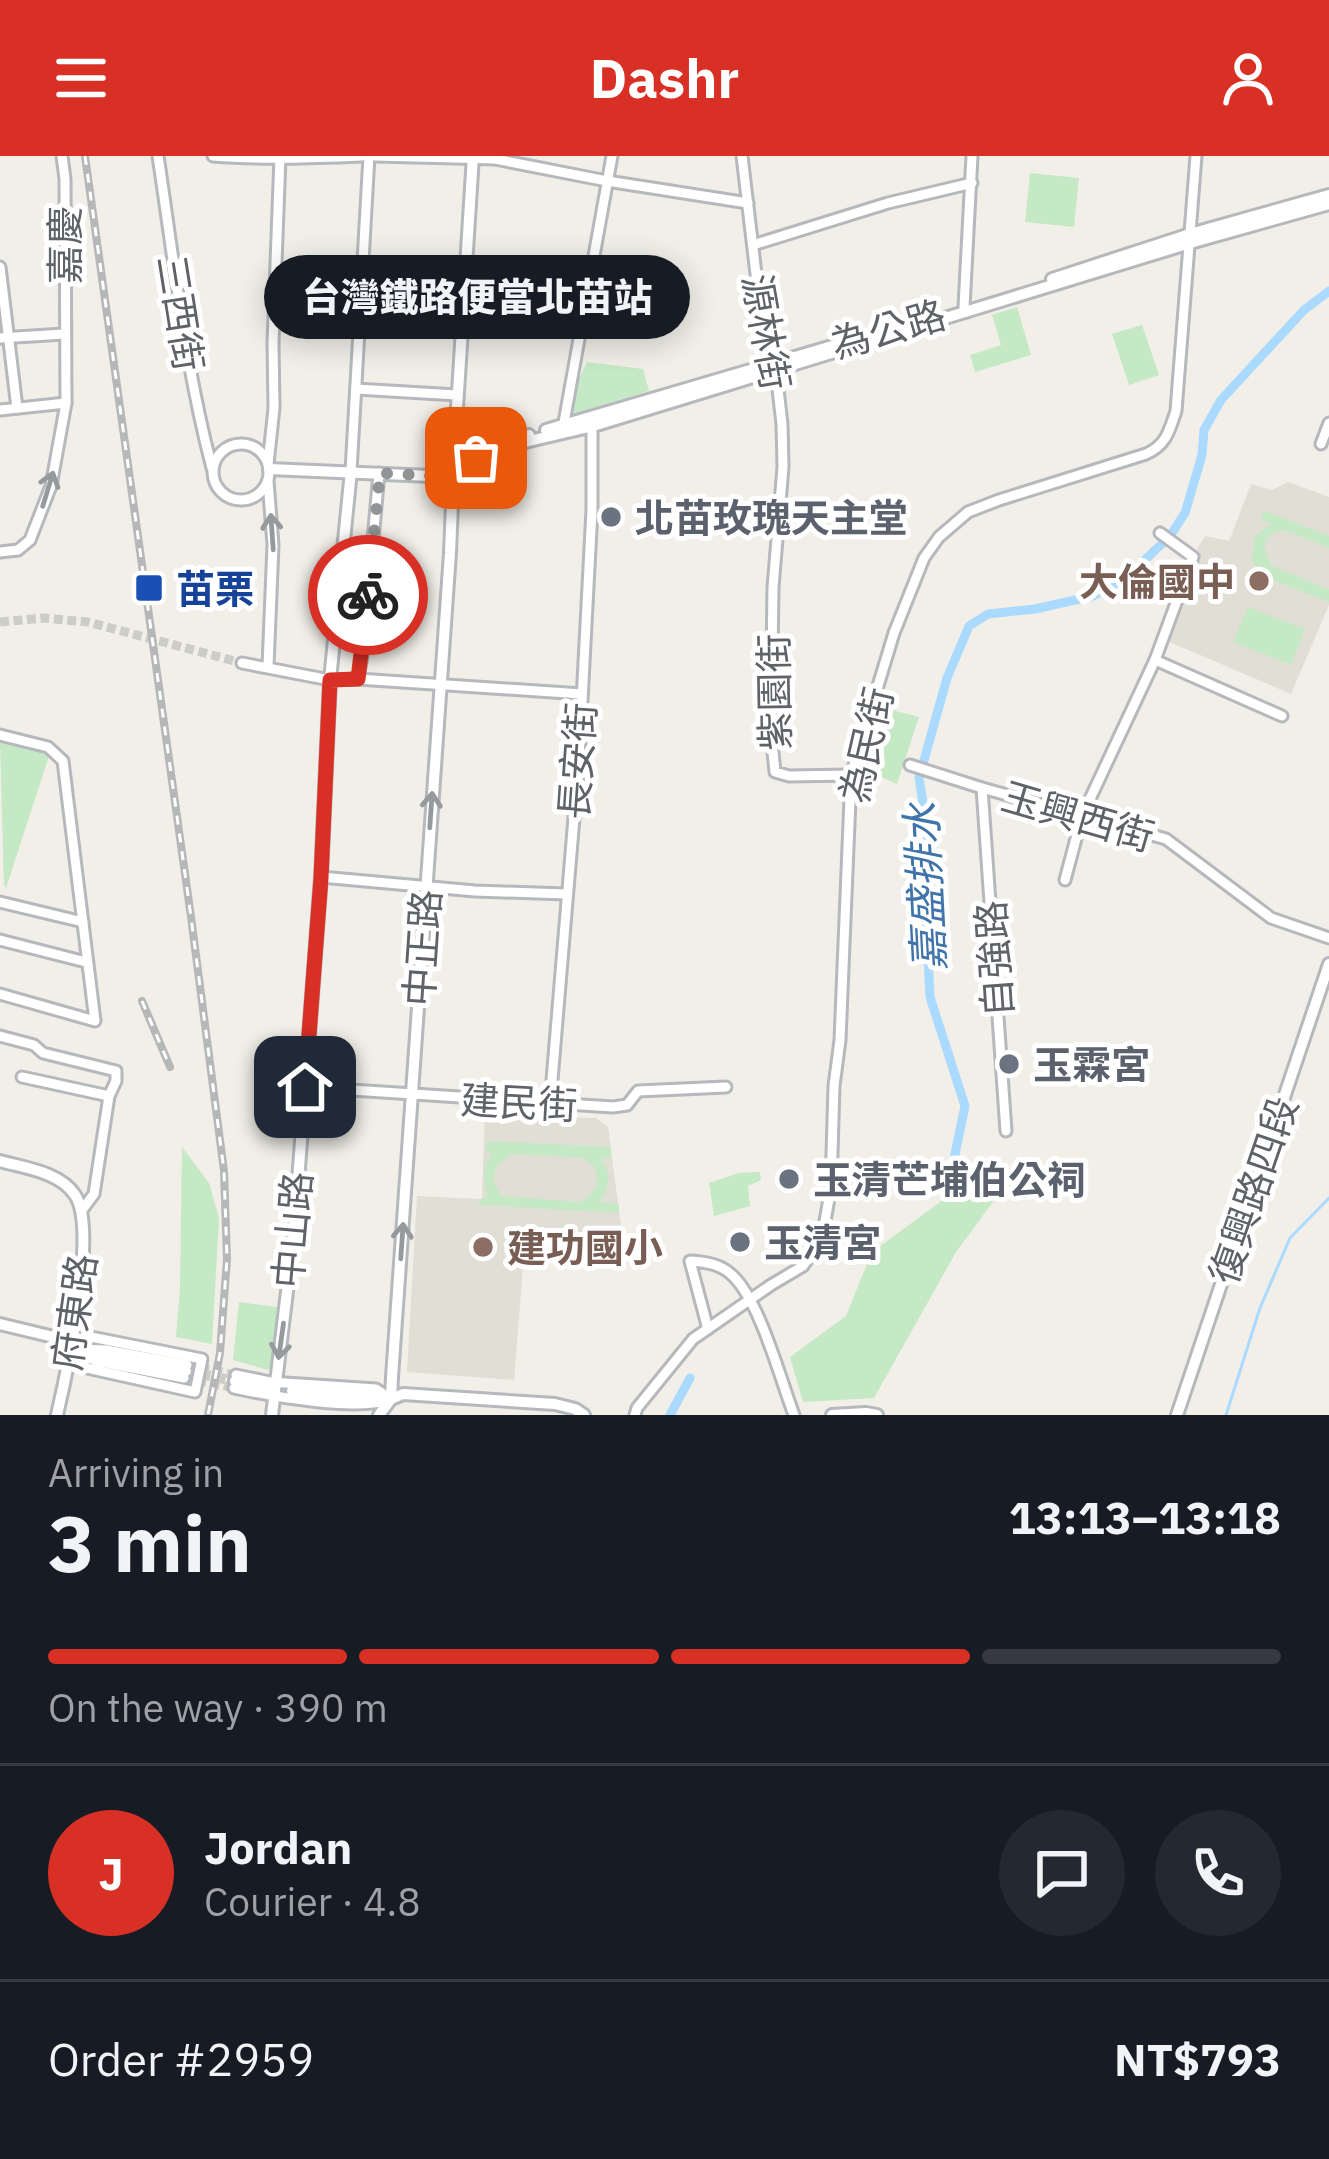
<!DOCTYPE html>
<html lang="en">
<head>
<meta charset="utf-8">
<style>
  body { margin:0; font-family:"IBM Plex Sans","Noto Sans TC",sans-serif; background:#242831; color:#f1f3f6; height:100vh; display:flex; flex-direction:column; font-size:45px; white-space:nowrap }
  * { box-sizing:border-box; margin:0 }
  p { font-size:39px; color:#9ea1a6 }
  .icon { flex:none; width:66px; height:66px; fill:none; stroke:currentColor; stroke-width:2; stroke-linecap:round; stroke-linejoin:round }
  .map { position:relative; height:1259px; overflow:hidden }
  .panel { display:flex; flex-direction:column; background:#171b24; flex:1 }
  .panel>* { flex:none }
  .pin { position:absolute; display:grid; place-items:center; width:102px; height:102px; color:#fff; margin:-51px; border-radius:24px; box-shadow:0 6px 18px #0006 }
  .courier { position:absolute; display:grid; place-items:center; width:120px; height:120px; margin:-60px; border:9px solid #d93025; border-radius:50%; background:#fff; color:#222; box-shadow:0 3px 15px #0007 }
  .bubble { position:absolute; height:84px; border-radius:42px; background:#171b24; box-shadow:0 6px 30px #0003; font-size:39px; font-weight:800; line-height:84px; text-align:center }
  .overview em { font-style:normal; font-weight:800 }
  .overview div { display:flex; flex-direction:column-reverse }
  .overview { display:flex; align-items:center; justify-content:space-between; height:204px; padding:0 48px }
  h1 { font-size:78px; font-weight:800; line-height:90px }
  .bar { display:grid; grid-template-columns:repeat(4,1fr); gap:18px 12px; align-content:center; height:144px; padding:0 48px }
  .bar i { height:15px; border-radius:9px; background:#363941 }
  .bar .selected { background:#d93025 }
  .bar p { grid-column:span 4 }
  .line { display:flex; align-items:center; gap:30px; padding:0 48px; border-top:3px solid #363941 }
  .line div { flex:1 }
  .round { display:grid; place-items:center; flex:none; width:126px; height:126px; border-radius:63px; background:#242831 }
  header { display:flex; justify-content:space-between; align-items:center; height:156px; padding:0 48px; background:#d93025; color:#fff; font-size:54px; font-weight:800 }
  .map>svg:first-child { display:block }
  .education { fill:#e1ded6 }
  .green { fill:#c5e8c5; fill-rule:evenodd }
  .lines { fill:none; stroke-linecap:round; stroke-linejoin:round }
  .stream { stroke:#aadaff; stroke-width:3 }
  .canal { stroke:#aadaff; stroke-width:9 }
  .minor-tunnel { stroke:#ccccc8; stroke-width:9; stroke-dasharray:9 4.5; stroke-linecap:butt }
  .tertiary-tunnel { stroke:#ccccc8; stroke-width:10; stroke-dasharray:10 5; stroke-linecap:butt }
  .minor-casing { stroke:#b5b8bc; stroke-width:15 }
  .tertiary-casing { stroke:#b5b8bc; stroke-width:16 }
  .minor { stroke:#fff; stroke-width:9 }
  .tertiary { stroke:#fff; stroke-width:10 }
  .rail-casing { stroke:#b6b7b8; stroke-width:8 }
  .rail { stroke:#fff; stroke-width:3; stroke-dasharray:9; stroke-linecap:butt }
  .oneway { stroke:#979a9d }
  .done { stroke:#929495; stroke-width:12; stroke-dasharray:0 21.6 }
  .route { stroke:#d93025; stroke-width:15 }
  .worship-dot { fill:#6b7280; stroke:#fff; stroke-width:4.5 }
  .education-dot { fill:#8d6e63; stroke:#fff; stroke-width:4.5 }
  .transit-dot { fill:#1a4fb4; stroke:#fff; stroke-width:4.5 }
  .labels { text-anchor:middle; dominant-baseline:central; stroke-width:10; stroke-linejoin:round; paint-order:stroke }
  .street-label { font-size:39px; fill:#5f6368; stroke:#fff }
  .worship-label { font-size:39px; font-weight:bold; fill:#5b616d; stroke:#fff; text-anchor:start }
  .education-label { font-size:39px; font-weight:bold; fill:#785e54; stroke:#fff; text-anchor:end }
  .transit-label { font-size:39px; font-weight:bold; fill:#164399; stroke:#fff; text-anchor:start }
  .water-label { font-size:42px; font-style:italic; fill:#4174aa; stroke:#fff }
</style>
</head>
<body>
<header><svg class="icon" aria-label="menu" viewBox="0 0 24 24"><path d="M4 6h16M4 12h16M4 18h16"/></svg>Dashr<svg class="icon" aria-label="person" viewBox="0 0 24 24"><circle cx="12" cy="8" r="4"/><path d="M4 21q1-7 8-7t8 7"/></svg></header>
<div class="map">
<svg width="1329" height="1259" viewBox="0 0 1329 1259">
  <rect width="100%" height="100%" fill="#f1efe8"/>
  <g class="education">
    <path d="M1288 326 1329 341V449L1291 538 1165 484 1199 403 1197 393 1205 380 1229 385 1251 328 1272 334Z"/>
    <path d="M485 954 552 961 596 962 608 971 621 1070 618 1073 524 1099 514 1224 407 1216 417 1040 482 1043Z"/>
  </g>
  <g class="green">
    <path d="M1030 17 1079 22 1074 71 1025 66Z"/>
    <path d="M1017 151 1031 199 975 216 970 199 1001 189 992 159Z"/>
    <path d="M1142 169 1159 219 1129 229 1112 178Z"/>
    <path d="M587 206 643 213 649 235 570 259 575 231Z"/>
    <path d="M1265 355 1329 380V392L1284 374 1270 378 1264 390 1271 409 1329 434V446L1270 423 1251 404 1255 380 1271 368 1260 363Z"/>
    <path d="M1248 451 1305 473 1291 509 1233 486Z"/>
    <path d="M877 550 919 561 897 628 857 610Z"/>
    <path d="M0 587 46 596 49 600 6 732 4 729Z"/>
    <path d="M486 985 611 991V1002L601 1003C612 1018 610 1032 599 1046L619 1048V1057L478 1049 480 1044 488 1040C482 1023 483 1012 492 996L486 995ZM513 998 584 1002 595 1011 597 1029 591 1039 580 1046 503 1040C486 1022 494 1008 513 998Z"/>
    <path d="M182 991 209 1027 219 1062 212 1188 176 1181 180 1132Z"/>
    <path d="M760 1016 761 1024 748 1030 750 1050 714 1060 709 1027 739 1017Z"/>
    <path d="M977 1033 992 1039 995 1043 956 1096 874 1242 803 1246 790 1201 846 1160 872 1096 943 1044 949 1034Z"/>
    <path d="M239 1146 277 1151 273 1209 268 1214 233 1204Z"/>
  </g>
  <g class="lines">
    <path class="stream" d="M1226 1259 1260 1152 1290 1082 1329 1042"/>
    <g class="canal">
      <path d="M955 1016V998L965 950 930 841 925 736 928 678 919 622 947 522 969 470 988 458 1035 453 1093 440 1127 421 1170 380 1185 357 1202 299 1204 274 1221 244 1304 154 1329 135"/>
      <path d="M670 1259 690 1222"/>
    </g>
    <g class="minor-tunnel">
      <path d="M0 466 43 462 88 466 242 507"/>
      <path d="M187 1209 236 1219"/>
      <path d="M184 1222 234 1232"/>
    </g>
    <path class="tertiary-tunnel" d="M186 1215 235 1225"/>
    <g class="minor-casing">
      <g id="minor">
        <path d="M158 0C174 105 185 210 212 312"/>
        <path d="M213 0C262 4 312 2 362 0"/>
        <path d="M375 0 495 3 607 25 748 47"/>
        <path d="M742 0 765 194 775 207 782 268 783 311 773 431 771 576 775 616 789 620 851 619"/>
        <path d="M753 89 888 47 972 27"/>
        <path d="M364 107 466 113"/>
        <path d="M0 111 17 252"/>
        <path d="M967 156 964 151 972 0"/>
        <path d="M0 182 64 178"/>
        <path d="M356 233 457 239"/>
        <path d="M0 254 66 247"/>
        <path d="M563 272 612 0"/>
        <circle cx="241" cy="316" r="28"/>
        <path d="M1321 288 1329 267"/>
        <path d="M268 308 274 252 273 187 280 1"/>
        <path d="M351 315 369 0"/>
        <path d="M0 396 18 394 30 384 51 330 66 247 65 23 62 0"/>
        <path d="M1155 504 1282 560"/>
        <path d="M242 507 330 524 358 523 582 538"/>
        <path d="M268 510 273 389 268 325"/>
        <path d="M358 523 363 495 379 317"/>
        <path d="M0 579 48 591 63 605 95 865 0 838"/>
        <path d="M910 609 982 632 1166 683 1271 762 1329 782"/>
        <path d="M982 632 1006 975"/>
        <path d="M321 721 475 735 566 738"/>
        <path d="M1065 724 1082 660 1155 504 1193 401 1160 377"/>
        <path d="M0 746 83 766"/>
        <path d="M0 784 86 806"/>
        <path d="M0 880 34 889 43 897 116 915V925L109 940 94 1038 82 1054"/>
        <path d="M22 921 109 940"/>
        <path d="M305 931 613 951 627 949 638 935 726 931"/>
        <path d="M550 948 579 602 592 354V268"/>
        <path d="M708 1173 690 1105C706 1106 721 1108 733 1120 760 1146 780 1222 794 1259"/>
        <path d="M86 1180 202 1203 195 1236 87 1212 71 1194Z"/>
        <path d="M80 1193 106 1194 187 1209"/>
        <path d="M81 1198 96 1205 184 1222"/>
        <path d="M236 1219 270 1226 376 1233 391 1243"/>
        <path d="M234 1232C270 1240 357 1256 391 1243"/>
        <path d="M635 1259 637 1252 693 1183 771 1129 803 1110 813 1095 824 1071 831 1031 834 930 840 884 851 619 894 477 924 402 939 381 968 356 999 344 1146 298C1166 289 1169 276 1176 255L1196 0"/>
      </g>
    </g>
    <g class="tertiary-casing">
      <g id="tertiary">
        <path d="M1052 123 1190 78 1329 39"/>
        <path d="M546 274 897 171"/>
        <path d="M269 313 454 321 477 316 525 286 593 270 1190 87 1329 48"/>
        <path d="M457 319C479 300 501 288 529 279"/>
        <path d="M0 1005C25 1012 60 1016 75 1039 98 1073 67 1216 57 1259"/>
        <path d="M0 1168 58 1182 71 1194"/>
        <path d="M71 1194 186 1215"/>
        <path d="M235 1225 268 1232"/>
        <path d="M292 1235 391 1243 403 1238 555 1248 575 1253 584 1259"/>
        <path d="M272 1259 294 1078 321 721 330 524 351 315"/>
        <path d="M379 1259 391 1243 392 1221 450 397 454 299 473 0"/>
        <path d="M832 1259 866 1257 877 1259"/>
        <path d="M1177 1259 1329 808"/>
      </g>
    </g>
    <use href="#minor" class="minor"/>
    <use href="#tertiary" class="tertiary"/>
    <g class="rail-casing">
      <g id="rail">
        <path d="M85 0 191 761 224 1015 227 1103 220 1197 208 1259"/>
        <path d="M142 845 170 911"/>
      </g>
    </g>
    <use href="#rail" class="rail"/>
  </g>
  <defs><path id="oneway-shaft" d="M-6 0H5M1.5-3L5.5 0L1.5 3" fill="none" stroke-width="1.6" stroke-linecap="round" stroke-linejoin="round" transform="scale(3)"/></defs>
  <g class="oneway">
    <use href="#oneway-shaft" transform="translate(48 333) rotate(-73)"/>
    <use href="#oneway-shaft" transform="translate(272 376) rotate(-94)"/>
    <use href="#oneway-shaft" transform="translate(431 654) rotate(-86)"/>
    <use href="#oneway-shaft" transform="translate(402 1085) rotate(-86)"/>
    <use href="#oneway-shaft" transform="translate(281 1185) rotate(98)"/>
  </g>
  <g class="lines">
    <path class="done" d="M368 439 380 317 454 321 476 302"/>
    <path class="route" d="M305 931 321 722 330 524 358 523 368 439"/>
  </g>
  <g class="worship-dot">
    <circle cx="611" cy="361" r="12"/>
    <circle cx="1009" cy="908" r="12"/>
    <circle cx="789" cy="1023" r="12"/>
    <circle cx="740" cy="1086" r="12"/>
  </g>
  <g class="education-dot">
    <circle cx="1259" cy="425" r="12"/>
    <circle cx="483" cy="1091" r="12"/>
  </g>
  <rect class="transit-dot" x="134" y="417" width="30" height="30" rx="6"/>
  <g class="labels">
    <g class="street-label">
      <text transform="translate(64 89) rotate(-90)">嘉慶</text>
      <text transform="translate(181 157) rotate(81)">三西街</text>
      <text transform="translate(888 173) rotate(-16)">為公路</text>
      <text transform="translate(767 176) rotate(80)">源林街</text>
      <text transform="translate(774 536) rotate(-91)">紫園街</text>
      <text transform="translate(866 589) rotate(-77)">為民街</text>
      <text transform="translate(577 605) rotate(-86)">長安街</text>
      <text transform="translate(1078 660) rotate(16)">玉興西街</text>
      <text transform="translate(422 792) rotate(-86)">中正路</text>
      <text transform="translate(994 803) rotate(-94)">自強路</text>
      <text transform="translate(519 946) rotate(3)">建民街</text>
      <text transform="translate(1253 1034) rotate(-71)">復興路四段</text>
      <text transform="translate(292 1074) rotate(-85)">中山路</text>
      <text transform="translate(74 1156) rotate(-82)">府東路</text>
    </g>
    <g class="worship-label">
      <text x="635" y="361">北苗玫瑰天主堂</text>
      <text x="1033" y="908">玉霖宮</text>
      <text x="813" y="1023">玉清芒埔伯公祠</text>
      <text x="764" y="1086">玉清宮</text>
    </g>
    <g class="education-label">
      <text x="1235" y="425">大倫國中</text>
      <text x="507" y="1091" text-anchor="start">建功國小</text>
    </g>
    <g class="transit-label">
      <text x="176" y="432">苗栗</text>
    </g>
    <g class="water-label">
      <text transform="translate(925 731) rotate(-93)">嘉盛排水</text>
    </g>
  </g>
</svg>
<div class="pin" style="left:476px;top:302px;background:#ea580c"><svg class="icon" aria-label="bag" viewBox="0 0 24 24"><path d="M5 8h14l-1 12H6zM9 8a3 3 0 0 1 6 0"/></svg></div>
<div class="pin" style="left:305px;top:931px;background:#1f2937"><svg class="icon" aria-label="home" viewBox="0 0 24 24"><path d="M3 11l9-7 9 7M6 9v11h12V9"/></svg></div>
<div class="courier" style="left:368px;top:439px"><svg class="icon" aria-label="bike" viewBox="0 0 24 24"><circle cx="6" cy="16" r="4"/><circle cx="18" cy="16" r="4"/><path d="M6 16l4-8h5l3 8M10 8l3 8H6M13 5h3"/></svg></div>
<div class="bubble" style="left:264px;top:99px;width:426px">台灣鐵路便當北苗站</div>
</div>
<section class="panel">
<div class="overview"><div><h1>3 min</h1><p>Arriving in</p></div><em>13:13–13:18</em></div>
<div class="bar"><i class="selected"></i><i class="selected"></i><i class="selected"></i><i></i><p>On the way · 390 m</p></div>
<div class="line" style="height:216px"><b class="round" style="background:#d93025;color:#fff">J</b><div><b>Jordan</b><p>Courier · 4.8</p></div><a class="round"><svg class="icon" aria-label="chat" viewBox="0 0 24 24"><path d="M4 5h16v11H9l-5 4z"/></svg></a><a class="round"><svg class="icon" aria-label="phone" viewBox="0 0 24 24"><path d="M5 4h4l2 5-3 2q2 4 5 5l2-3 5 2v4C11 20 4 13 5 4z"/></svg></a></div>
<div class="line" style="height:156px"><div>Order #2959</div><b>NT$793</b></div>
</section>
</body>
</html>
